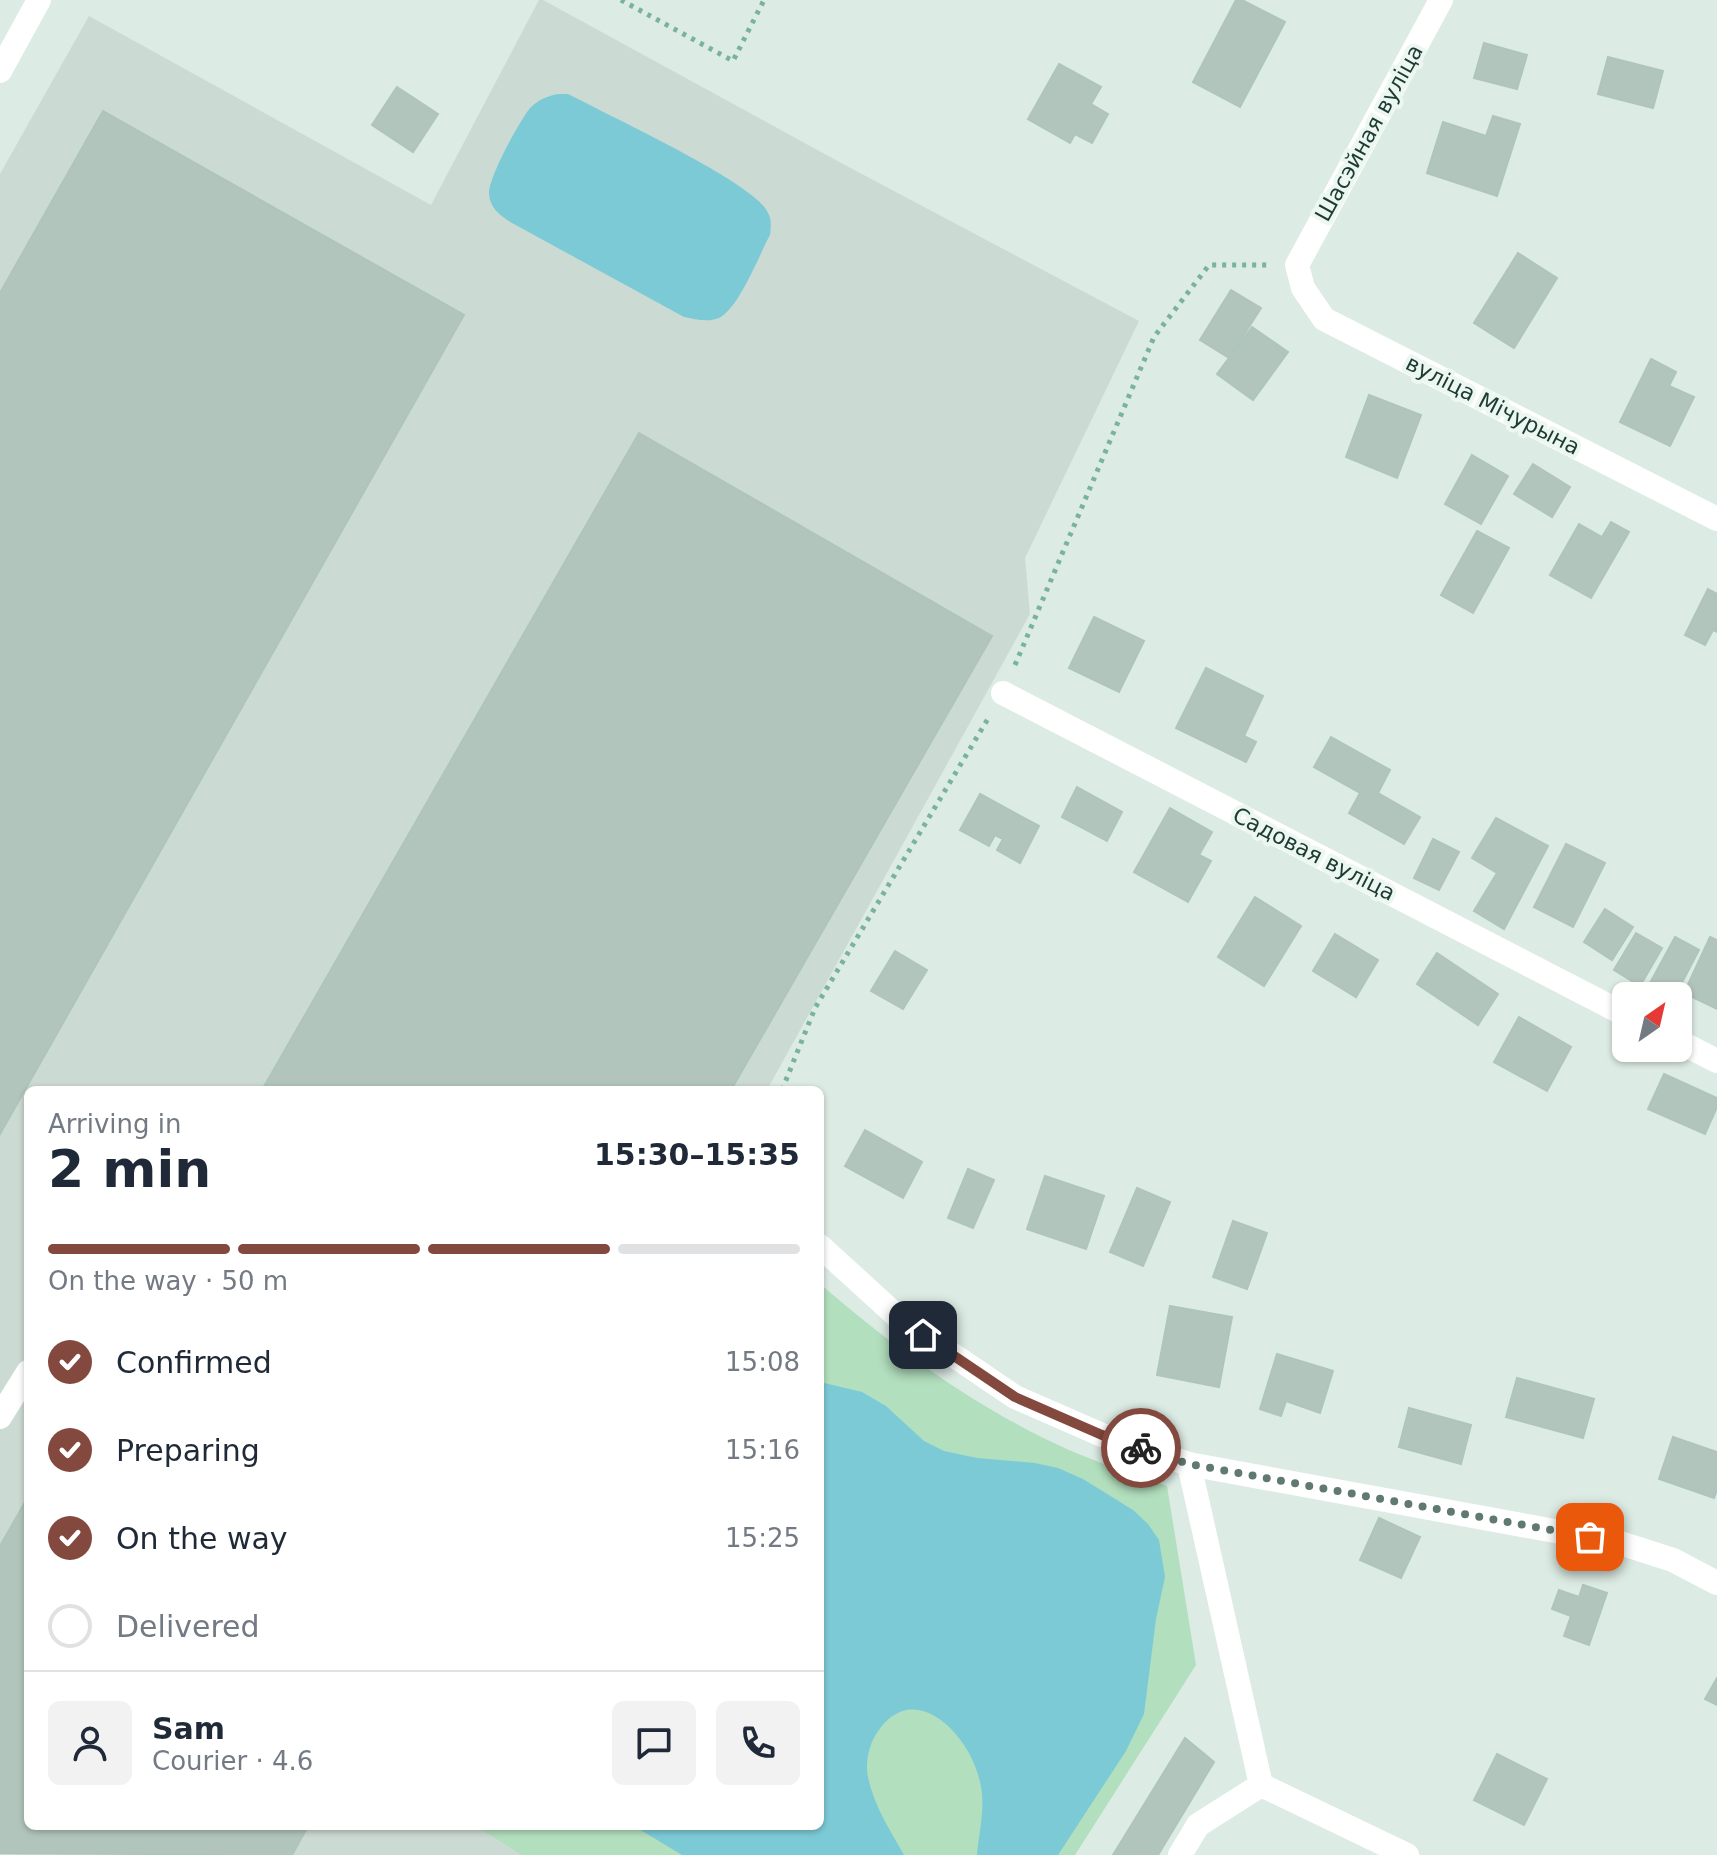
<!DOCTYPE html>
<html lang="en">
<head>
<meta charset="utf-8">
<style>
  body { margin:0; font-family:"DejaVu Sans",sans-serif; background:#f2f2f3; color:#1f2937; height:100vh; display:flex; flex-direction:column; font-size:30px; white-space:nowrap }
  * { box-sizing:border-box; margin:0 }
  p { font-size:26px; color:#747a83 }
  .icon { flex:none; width:44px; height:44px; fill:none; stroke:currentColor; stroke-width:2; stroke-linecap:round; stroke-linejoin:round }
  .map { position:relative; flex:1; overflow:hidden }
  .panel { position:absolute; left:24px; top:1086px; width:800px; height:744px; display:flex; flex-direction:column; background:#fff; border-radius:12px; box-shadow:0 2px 6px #0004 }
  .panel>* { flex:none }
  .needle { width:52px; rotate:34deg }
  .buttons { position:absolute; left:1612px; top:982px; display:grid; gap:16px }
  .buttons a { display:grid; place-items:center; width:80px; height:80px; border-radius:12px; background:#fff; box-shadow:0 2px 6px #0004; font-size:40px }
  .pin { position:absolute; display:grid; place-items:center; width:68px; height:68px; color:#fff; margin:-34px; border-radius:16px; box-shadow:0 4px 12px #0006 }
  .courier { position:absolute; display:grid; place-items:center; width:80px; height:80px; margin:-40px; border:6px solid #84493e; border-radius:50%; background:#fff; color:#222; box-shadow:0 2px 10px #0007 }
  .headline em { font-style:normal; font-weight:600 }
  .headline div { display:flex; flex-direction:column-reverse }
  .headline { display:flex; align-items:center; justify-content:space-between; height:136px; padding:0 24px }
  h1 { font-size:52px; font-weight:600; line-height:60px }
  .bar { display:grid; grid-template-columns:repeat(4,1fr); gap:12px 8px; align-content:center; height:96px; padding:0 24px }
  .bar i { height:10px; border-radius:6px; background:#e0e1e3 }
  .bar .on { background:#84493e }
  .bar p { grid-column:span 4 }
  .line { display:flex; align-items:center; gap:20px; padding:0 24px; border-top:2px solid #e0e1e3 }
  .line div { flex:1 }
  .round { display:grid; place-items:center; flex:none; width:84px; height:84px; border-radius:12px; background:#f2f2f3 }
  ol { padding:0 24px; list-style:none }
  li { display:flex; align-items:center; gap:24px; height:88px }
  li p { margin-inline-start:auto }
  li .icon { padding:8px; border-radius:50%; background:#84493e; color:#fff; stroke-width:4 }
  li:last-child { color:#747a83 }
  li i { width:44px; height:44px; border:4px solid #e0e1e3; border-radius:50% }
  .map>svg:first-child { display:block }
  .built { fill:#cbdad3 }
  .green { fill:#b2dfbe }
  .water { fill:#7dcad7 }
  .building { fill:#b2c5bd; stroke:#aec5bb; stroke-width:2 }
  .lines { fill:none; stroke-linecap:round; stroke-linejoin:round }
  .path { stroke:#79b29f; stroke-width:5; stroke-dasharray:4 6; stroke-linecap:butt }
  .minor { stroke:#fff; stroke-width:24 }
  .done { stroke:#607971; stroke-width:8; stroke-dasharray:0 14.4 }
  .route { stroke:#84493e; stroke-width:10 }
  .labels { text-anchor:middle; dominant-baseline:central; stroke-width:8; stroke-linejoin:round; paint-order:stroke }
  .street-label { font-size:22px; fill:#1d3b33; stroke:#edf7f2 }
</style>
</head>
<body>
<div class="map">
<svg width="1717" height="1855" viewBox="0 0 1717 1855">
  <rect width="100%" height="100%" fill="#dcebe4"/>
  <path class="built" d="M539 0H543L843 164 1139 321 1025 558 1030 614 767 1090H28V1826H475L521 1855H0V174L89 16 431 205Z"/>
  <path class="green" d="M820 1284C896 1349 977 1409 1069 1450 1101 1464 1134 1474 1167 1486L1196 1665 1075 1855H521L475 1826H820Z"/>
  <g class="water">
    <path d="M558 94H568L580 100C616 119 753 183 767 211 772 219 771 227 770 235 759 255 737 314 716 319 706 322 694 319 684 317L512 223C501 216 490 209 489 194 488 178 519 122 530 108 538 100 547 96 558 94Z"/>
    <path d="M820 1382 862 1392 886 1406 924 1441 944 1451 977 1458 1035 1463 1058 1468 1083 1479 1133 1510 1148 1524 1159 1540 1165 1577 1156 1619 1144 1714 1126 1751 1058 1855H977C979 1831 986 1806 980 1782 970 1734 912 1674 875 1736 869 1746 865 1764 868 1777 874 1806 890 1830 904 1855H682L634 1826H820Z"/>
  </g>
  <g class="building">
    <path d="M1236 0H1242L1285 22 1240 107 1193 82Z"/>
    <path d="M1484 43 1527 55 1517 89 1474 78Z"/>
    <path d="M1608 57 1663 71 1653 108 1598 94Z"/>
    <path d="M1059 64 1101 87 1091 104 1108 114 1092 143 1075 134 1070 143 1028 119Z"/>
    <path d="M397 87 438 114 413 152 372 125Z"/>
    <path d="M103 111 464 315 0 1134V293Z"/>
    <path d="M1493 116 1520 124 1497 196 1427 173 1443 122 1486 136Z"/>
    <path d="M1518 253 1557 278 1514 348 1474 323Z"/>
    <path d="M1231 290 1261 308 1229 358 1200 340Z"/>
    <path d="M1252 327 1288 352 1253 400 1217 374Z"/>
    <path d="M1651 359 1676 372 1669 386 1694 397 1670 446 1620 422Z"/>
    <path d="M1369 395 1421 415 1397 478 1346 457Z"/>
    <path d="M639 433 992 636 731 1090H262Z"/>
    <path d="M1472 455 1508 476 1481 524 1445 504Z"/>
    <path d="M1533 464 1570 487 1552 517 1514 494Z"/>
    <path d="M1611 522 1629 532 1591 598 1550 575 1579 524 1602 537Z"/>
    <path d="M1477 531 1509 548 1473 613 1441 595Z"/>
    <path d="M1708 589 1717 594V632L1713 630 1705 645 1685 635Z"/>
    <path d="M1094 617 1144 641 1119 692 1069 668Z"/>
    <path d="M1206 668 1263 696 1244 736 1256 742 1246 762 1176 728Z"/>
    <path d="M1331 737 1390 770 1378 793 1420 817 1404 844 1349 813 1360 793 1314 767Z"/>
    <path d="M1077 787 1122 812 1107 841 1062 817Z"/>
    <path d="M980 794 1039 826 1020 863 997 850 1003 839 995 835 989 846 960 830Z"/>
    <path d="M1170 808 1212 832 1199 855 1211 861 1188 902 1134 872Z"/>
    <path d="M1496 818 1548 846 1504 929 1474 911 1497 873 1472 858Z"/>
    <path d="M1433 839 1459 852 1439 890 1414 878Z"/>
    <path d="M1566 844 1605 863 1573 927 1534 907Z"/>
    <path d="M1255 897 1301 926 1264 986 1218 957Z"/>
    <path d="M1605 909 1633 927 1612 960 1584 942Z"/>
    <path d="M1636 933 1662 948 1640 986 1614 970Z"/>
    <path d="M1335 934 1378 960 1356 997 1313 971Z"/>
    <path d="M1675 937 1699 950 1675 996H1643Z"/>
    <path d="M1710 937 1717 940V1009L1684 993Z"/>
    <path d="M895 951 927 970 903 1009 871 991Z"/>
    <path d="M1437 953 1498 994 1478 1025 1417 984Z"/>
    <path d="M1519 1017 1571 1047 1547 1091 1494 1062Z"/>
    <path d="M1664 1074 1717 1098V1107L1705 1134 1648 1109Z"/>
    <path d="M865 1130 922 1162 903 1198 845 1166Z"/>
    <path d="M968 1169 994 1180 973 1228 948 1218Z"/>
    <path d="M1045 1176 1104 1196 1086 1249 1027 1229Z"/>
    <path d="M1137 1188 1170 1202 1143 1266 1110 1252Z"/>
    <path d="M1233 1221 1267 1233 1247 1289 1213 1277Z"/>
    <path d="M1170 1306 1232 1317 1219 1387 1157 1375Z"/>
    <path d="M1277 1354 1333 1371 1320 1413 1286 1401 1281 1416 1260 1409Z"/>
    <path d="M1517 1378 1594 1399 1583 1438 1506 1417Z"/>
    <path d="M1409 1408 1471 1425 1461 1464 1399 1447Z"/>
    <path d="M1673 1437 1717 1452V1490L1714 1498 1659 1479Z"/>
    <path d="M28 1497V1826H308L292 1855 0 1853V1546Z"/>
    <path d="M1379 1518 1420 1537 1401 1578 1360 1560Z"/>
    <path d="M1583 1585 1607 1593 1589 1645 1564 1636 1571 1616 1552 1609 1559 1590 1579 1597Z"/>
    <path d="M1717 1678V1705L1705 1699Z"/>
    <path d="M1185 1738 1214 1762 1158 1855H1113Z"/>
    <path d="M1497 1754 1547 1779 1524 1825 1474 1800Z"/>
  </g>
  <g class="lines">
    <g class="path">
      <path d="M621 0 733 61 764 0"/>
      <path d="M1015 665 1154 337 1209 265H1268"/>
      <path d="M782 1090 815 1008 989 717"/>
    </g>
    <g class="minor">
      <path d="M1441 0 1297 265 1303 288 1324 319 1717 519"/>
      <path d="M0 71 39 0"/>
      <path d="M1003 693 1626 1015"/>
      <path d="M1678 1041 1717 1061"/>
      <path d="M820 1246 900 1319 1015 1397 1102 1435 1189 1464 1620 1543 1673 1560 1717 1583"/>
      <path d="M0 1417 28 1372"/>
      <path d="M1189 1464 1261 1785 1407 1855"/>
      <path d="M1180 1855 1198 1825 1261 1785"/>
    </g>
  </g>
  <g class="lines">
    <path class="done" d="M1141 1448 1189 1464 1590 1537"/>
    <path class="route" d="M923 1335 1015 1397 1102 1435 1141 1448"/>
  </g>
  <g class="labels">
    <g class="street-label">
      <text transform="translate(1369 133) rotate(-61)">Шасэйная вуліца</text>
      <text transform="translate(1493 405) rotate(27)">вуліца Мічурына</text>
      <text transform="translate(1314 854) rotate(27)">Садовая вуліца</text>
    </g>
  </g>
</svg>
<div class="buttons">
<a><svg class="needle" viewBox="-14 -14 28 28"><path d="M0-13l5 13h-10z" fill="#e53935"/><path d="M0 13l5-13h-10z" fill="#747a83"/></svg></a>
</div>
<div class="pin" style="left:1590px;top:1537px;background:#ea580c"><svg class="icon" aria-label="bag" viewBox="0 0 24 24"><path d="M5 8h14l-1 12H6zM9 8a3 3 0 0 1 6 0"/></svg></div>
<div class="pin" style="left:923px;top:1335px;background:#1f2937"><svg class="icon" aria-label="home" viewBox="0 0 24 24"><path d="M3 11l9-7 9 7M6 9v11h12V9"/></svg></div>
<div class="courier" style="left:1141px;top:1448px"><svg class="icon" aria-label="bike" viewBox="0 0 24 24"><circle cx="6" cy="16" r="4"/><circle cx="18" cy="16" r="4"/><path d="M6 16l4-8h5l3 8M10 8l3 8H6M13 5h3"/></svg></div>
<section class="panel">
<div class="headline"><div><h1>2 min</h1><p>Arriving in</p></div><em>15:30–15:35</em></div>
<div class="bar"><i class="on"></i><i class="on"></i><i class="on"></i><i></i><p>On the way · 50 m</p></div>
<ol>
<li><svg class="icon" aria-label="check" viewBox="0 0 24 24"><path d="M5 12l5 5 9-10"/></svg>Confirmed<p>15:08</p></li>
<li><svg class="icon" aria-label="check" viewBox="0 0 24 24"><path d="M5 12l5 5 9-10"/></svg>Preparing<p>15:16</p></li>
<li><svg class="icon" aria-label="check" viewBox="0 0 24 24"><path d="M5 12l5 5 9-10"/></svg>On the way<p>15:25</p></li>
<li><i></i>Delivered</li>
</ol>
<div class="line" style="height:144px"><a class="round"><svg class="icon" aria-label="person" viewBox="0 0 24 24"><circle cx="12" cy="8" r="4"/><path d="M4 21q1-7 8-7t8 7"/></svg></a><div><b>Sam</b><p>Courier · 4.6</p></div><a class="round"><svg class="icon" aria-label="chat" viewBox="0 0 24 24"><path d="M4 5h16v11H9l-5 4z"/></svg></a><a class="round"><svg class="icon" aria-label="phone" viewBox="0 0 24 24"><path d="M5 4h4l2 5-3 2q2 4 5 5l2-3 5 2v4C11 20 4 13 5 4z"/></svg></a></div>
</section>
</div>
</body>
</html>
